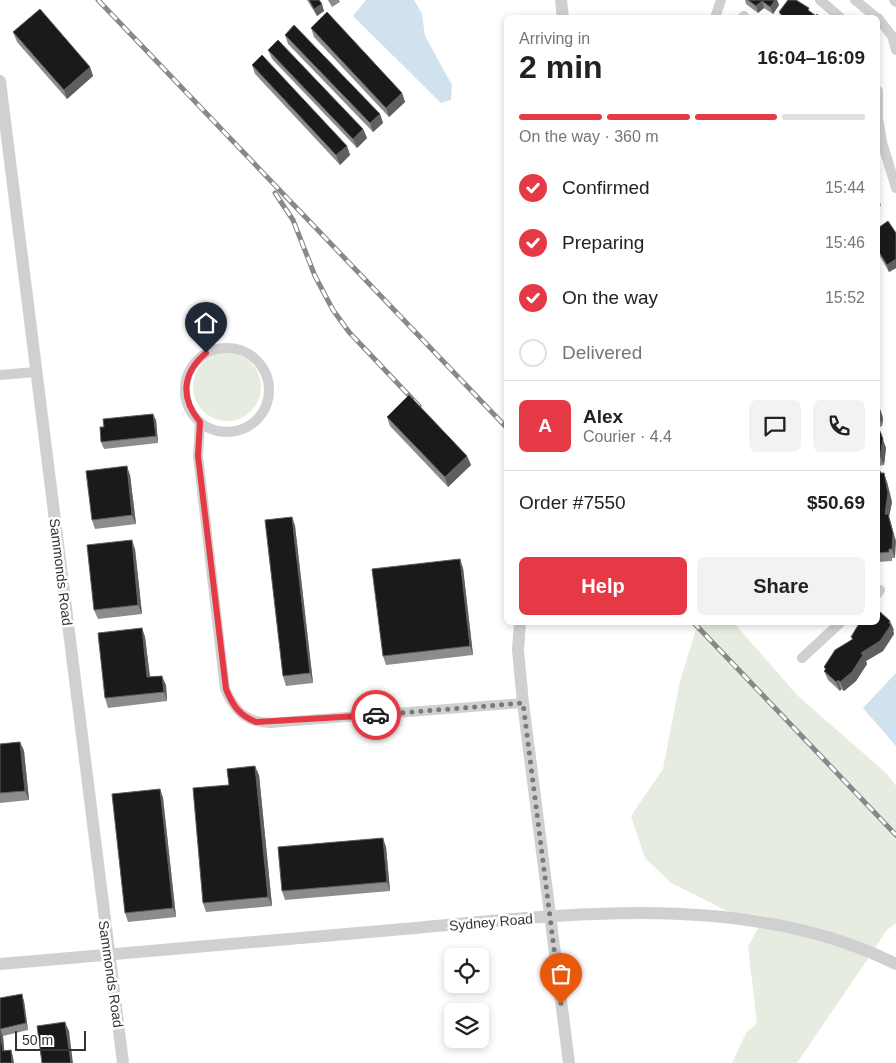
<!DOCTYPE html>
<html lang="en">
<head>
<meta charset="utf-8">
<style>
  body { margin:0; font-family:Helvetica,sans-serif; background:#f2f2f2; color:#222; height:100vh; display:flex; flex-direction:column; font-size:19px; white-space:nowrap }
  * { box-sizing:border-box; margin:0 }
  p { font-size:16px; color:#767676 }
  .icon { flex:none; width:28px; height:28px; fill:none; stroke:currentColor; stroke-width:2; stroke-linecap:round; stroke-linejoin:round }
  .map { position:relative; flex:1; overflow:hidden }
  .panel { position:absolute; left:504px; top:15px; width:376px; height:610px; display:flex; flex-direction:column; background:#fff; border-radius:8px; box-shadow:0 2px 8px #0003 }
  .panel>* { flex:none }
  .fabs { position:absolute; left:444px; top:948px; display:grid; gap:10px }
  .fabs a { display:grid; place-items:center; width:45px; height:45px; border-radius:8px; background:#fff; box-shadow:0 2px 8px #0003; font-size:25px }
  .scale { position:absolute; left:15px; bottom:12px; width:71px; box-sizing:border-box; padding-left:5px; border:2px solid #333; border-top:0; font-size:14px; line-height:18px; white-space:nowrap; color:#333; -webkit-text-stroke:4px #fff; paint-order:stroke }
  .pin { position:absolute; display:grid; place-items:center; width:42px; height:42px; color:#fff; margin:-51px -21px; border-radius:50% 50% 50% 0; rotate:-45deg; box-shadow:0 0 5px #0007 }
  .pin .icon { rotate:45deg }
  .courier { position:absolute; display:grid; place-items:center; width:50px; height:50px; margin:-25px; border:4px solid #e63946; border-radius:50%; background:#fff; color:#222; box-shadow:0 1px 6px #0007 }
  .head em { font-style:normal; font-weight:700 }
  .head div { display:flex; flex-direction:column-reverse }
  .head { display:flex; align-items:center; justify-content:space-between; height:85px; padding:0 15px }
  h1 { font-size:32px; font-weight:700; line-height:38px }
  .bar { display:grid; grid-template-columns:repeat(4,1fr); gap:8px 5px; align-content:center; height:60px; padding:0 15px }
  .bar i { height:6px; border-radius:4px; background:#e0e0e0 }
  .bar .active { background:#e63946 }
  .bar p { grid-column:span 4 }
  .line { display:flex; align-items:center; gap:12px; padding:0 15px; border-top:1px solid #e0e0e0 }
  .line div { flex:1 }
  .round { display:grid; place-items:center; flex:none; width:52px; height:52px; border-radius:8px; background:#f2f2f2 }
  ol { padding:0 15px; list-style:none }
  li { display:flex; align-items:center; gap:15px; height:55px }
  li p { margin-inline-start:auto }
  li .icon { padding:5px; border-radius:50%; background:#e63946; color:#fff; stroke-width:4 }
  li:last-child { color:#767676 }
  li i { width:28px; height:28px; border:2px solid #e0e0e0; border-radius:50% }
  .cta { display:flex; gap:10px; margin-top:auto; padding:10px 15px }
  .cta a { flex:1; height:58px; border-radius:8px; background:#e63946; color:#fff; font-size:20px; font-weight:700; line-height:58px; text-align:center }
  .cta a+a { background:#f2f2f2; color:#222 }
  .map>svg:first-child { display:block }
  .green { fill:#e6ecdf }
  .water { fill:#cfe2ee }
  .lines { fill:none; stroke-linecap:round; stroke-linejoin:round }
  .minor { stroke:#d0d0d0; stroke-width:10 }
  .tertiary { stroke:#d0d0d0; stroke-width:12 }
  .rail-casing { stroke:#888; stroke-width:5 }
  .rail { stroke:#fff; stroke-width:3; stroke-dasharray:9; stroke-linecap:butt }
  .wall { fill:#8c8c8c }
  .shaded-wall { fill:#5f5f5f }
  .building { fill:#1a1a1a; stroke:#5f5f5f }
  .done { stroke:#7a7a7a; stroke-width:5; stroke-dasharray:0 9 }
  .route { stroke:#e63946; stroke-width:6 }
  .labels { text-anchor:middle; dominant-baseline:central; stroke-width:5; stroke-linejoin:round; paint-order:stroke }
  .street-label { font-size:14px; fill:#333; stroke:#fff }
</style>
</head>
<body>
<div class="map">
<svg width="896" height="1063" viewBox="0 0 896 1063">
  <rect width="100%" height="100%" fill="#fff"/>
  <g class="green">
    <circle cx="227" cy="387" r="34"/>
    <path d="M698 623H734L798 696 886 773 896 786V923L886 931 875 948 822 929 764 916 729 912 671 883 645 858 631 816 663 769 680 681Z"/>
    <path d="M759 926 818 939 869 957 797 1063H732L746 1033 757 1023 748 947Z"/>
  </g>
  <g class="water">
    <path d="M366 0H414L422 14 425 36 452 85 451 100 441 103 353 16Z"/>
    <path d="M896 673V746L863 708Z"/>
  </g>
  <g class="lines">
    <g class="minor">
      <path d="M820 0 841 18"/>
      <path d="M855 0 877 18"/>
      <path d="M894 0 896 2"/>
      <path d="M715 18 721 0"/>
      <path d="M742 18 744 16"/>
      <path d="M878 18 892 36 896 50"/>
      <path d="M878 91V118L882 142 896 188"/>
      <circle cx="227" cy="390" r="42"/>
      <path d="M0 375 36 372"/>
      <path d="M200 422 198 456 225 689C235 711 245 722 270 723L523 703"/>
      <path d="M878 593 880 590"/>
      <path d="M802 658 841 622"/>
    </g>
    <g class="tertiary">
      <path d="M561 0 563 18"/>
      <path d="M0 81 123 1063"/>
      <path d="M520 622 518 650 523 703 569 1063"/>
      <path d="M0 964C127 953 254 942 381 931 549 917 740 886 896 964"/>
    </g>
    <g class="rail-casing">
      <g id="rail">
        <path d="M98 0 506 427"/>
        <path d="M275 193 293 220 315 276 333 310 349 332 419 406"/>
        <path d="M693 622 896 835"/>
      </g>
    </g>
    <use href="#rail" class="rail"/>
  </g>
  <g class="wall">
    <path d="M307 0H319L324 11 317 16Z"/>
    <path d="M328 0H339L340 2 332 7Z"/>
    <path d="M745 0H777L779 5 773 14 764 8 758 13 746 4Z"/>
    <path d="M779 12H811L816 16 820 18H781Z"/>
    <path d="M311 28 402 93 405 102 389 117 314 37Z"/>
    <path d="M13 32 90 67 93 76 67 99 17 42Z"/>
    <path d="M285 35 380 114 383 123 373 132 288 44Z"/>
    <path d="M268 50 363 129 367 138 357 148 272 59Z"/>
    <path d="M252 65 347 146 350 155 340 165 255 74Z"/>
    <path d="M878 194 881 206 878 207Z"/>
    <path d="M878 228 896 233V268L889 272 878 253Z"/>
    <path d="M878 403 883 418 882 426 880 427V432L886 448 884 465 878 466Z"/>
    <path d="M387 417 467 456 471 465 448 487 390 426Z"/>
    <path d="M156 420 158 443 104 449 101 442Z"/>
    <path d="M878 471 881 473 887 482 892 502 889 517 891 523 895 558H892V561L878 562Z"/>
    <path d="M130 475 136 524 95 529 92 520Z"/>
    <path d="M292 517 295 526 313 683 286 686 283 676Z"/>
    <path d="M135 549 142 614 98 619 94 610Z"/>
    <path d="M463 568 473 655 386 665 383 656Z"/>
    <path d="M142 628 145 637 150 677 166 685 167 701 108 708 105 698Z"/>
    <path d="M893 630 894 634 883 651 866 661 867 664 856 681 844 691 841 689 840 691 828 680 824 671 825 670 824 667 852 639 851 637 894 630Z"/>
    <path d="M20 742 24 751 29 800 0 803V744Z"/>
    <path d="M259 775 272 906 206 912 203 903Z"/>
    <path d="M160 789 163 798 176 917 128 922 125 913Z"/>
    <path d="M386 847 390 891 285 900 282 891Z"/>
    <path d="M0 998 24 1001 28 1030 3 1036 4 1050H11L13 1057 0 1063Z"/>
  </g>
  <g class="shaded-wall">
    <path d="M775 0H777L779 5 773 14 770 7Z"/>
    <path d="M762 1 764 8 758 13 756 6Z"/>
    <path d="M322 4 324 11 317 16 314 9Z"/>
    <path d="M90 67 93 76 67 99 64 90Z"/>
    <path d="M402 93 405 102 389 117 386 108Z"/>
    <path d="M380 114 383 123 373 132 370 123Z"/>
    <path d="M363 129 367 138 357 148 353 139Z"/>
    <path d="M347 146 350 155 340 165 336 155Z"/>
    <path d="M896 259V268L889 272 887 265Z"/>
    <path d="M878 403 883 418 882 426 879 417Z"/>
    <path d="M153 414 156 420 158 443 156 436Z"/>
    <path d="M878 420 880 427V432L886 448 884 465 880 456Z"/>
    <path d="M467 456 471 465 448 487 445 477Z"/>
    <path d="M127 466 130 475 136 524 132 515Z"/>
    <path d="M884 473 887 482 892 502 889 517 896 541 895 558 892 549 885 514Z"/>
    <path d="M292 517 295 526 313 683 310 673Z"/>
    <path d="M132 540 135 549 142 614 138 605Z"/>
    <path d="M460 559 463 568 473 655 470 646Z"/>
    <path d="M890 621 894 630H893L894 634 883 651 866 661 867 664 856 681 844 691 840 682 861 653Z"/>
    <path d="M142 628 145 637 151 686 147 677Z"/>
    <path d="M162 676 166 685 167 701 164 692Z"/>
    <path d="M838 680 841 689 840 691 836 682Z"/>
    <path d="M20 742 24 751 29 800 25 791Z"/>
    <path d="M255 766 259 775 272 906 268 897Z"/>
    <path d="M160 789 163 798 176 917 173 908Z"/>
    <path d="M383 838 386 847 390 891 387 882Z"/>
    <path d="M22 994 24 1001 28 1030 26 1023Z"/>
    <path d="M65 1022 69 1031 73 1063H71Z"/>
    <path d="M0 1029 3 1036 5 1058 3 1051Z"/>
    <path d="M11 1050 13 1057 14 1063H12Z"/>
  </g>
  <g class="building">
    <path d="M309 0H319L322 4 314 9Z"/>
    <path d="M748 0H775L770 7 762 1 756 6Z"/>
    <path d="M788 0H796L809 8 808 10 816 16 817 14 820 18H785L779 12Z"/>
    <path d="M40 9 90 67 64 90 13 32Z"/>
    <path d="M327 12 402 93 386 108 311 28Z"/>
    <path d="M294 25 380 114 370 123 285 35Z"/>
    <path d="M278 40 363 129 353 139 268 50Z"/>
    <path d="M262 55 347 146 336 155 252 65Z"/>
    <path d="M888 221 896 233V259L887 265 878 250V228Z"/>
    <path d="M409 395 467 456 445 477 387 417Z"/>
    <path d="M878 404 879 409V417H878Z"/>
    <path d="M153 414 156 436 101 442 100 427H104L103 419Z"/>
    <path d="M878 427V431H880L883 439 880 456H878Z"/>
    <path d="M127 466 132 515 92 520 86 471Z"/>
    <path d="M878 471H880L881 473H884L888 493 885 514H888L893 533 892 549H889V552L878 553Z"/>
    <path d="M292 517 310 673 283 676 265 520Z"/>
    <path d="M132 540 138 605 94 610 87 545Z"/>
    <path d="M460 559 470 646 383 656 372 569Z"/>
    <path d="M878 610 890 621 889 623 891 625 880 641 861 653 863 655 852 672 840 682 838 680 836 682 824 671 826 669 824 667 835 650 853 639 851 637 860 622H878Z"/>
    <path d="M142 628 147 677 162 676 164 692 105 698 98 633Z"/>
    <path d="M20 742 25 791 0 793V744Z"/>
    <path d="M255 766 268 897 203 903 193 788 229 785 227 769Z"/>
    <path d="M160 789 173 908 125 913 112 794Z"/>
    <path d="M383 838 387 882 282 891 278 847Z"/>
    <path d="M22 994 26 1023 0 1029 3 1051 11 1050 12 1063H0V998Z"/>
    <path d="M65 1022 71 1063H42L37 1026Z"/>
  </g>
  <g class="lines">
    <path class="done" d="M376 715 523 703 561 1004"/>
    <path class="route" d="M206 353C182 373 180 398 200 422L198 456 226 689C233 706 239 715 256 722L376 715"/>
  </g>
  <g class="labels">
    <g class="street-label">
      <text transform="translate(61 572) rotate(83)">Sammonds Road</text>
      <text transform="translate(491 922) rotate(-5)">Sydney Road</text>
      <text transform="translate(111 974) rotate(82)">Sammonds Road</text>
    </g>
  </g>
</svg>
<div class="fabs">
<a><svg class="icon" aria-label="locate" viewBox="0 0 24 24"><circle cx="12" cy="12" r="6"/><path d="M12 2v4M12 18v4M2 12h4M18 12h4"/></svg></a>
<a><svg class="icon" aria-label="layers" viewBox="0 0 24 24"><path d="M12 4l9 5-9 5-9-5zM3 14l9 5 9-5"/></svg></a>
</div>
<div class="scale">50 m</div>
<div class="pin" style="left:561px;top:1004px;background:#ea580c"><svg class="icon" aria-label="bag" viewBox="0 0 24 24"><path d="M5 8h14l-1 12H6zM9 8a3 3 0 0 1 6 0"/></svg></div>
<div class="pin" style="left:206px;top:353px;background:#1f2937"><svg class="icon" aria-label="home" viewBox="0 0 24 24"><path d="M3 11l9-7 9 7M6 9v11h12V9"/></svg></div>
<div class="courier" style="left:376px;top:715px"><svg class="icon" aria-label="car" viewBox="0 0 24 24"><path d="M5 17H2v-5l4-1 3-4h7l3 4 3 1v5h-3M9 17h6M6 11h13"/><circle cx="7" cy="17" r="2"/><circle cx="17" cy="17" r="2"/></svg></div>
<section class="panel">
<div class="head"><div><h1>2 min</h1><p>Arriving in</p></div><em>16:04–16:09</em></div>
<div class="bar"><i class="active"></i><i class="active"></i><i class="active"></i><i></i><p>On the way · 360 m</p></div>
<ol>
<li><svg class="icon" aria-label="check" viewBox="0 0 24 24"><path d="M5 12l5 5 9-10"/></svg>Confirmed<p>15:44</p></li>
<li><svg class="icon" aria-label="check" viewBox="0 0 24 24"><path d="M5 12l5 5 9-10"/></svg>Preparing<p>15:46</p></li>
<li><svg class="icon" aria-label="check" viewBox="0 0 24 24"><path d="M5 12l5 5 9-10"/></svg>On the way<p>15:52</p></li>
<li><i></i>Delivered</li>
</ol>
<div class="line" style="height:90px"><b class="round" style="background:#e63946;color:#fff">A</b><div><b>Alex</b><p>Courier · 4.4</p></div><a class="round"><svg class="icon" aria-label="chat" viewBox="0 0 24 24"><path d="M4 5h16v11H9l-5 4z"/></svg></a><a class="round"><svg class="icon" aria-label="phone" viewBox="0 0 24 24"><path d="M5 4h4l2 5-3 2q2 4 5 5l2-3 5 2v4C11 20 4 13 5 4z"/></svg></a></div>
<div class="line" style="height:65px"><div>Order #7550</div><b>$50.69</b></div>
<div class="cta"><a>Help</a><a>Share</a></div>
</section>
</div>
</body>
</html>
